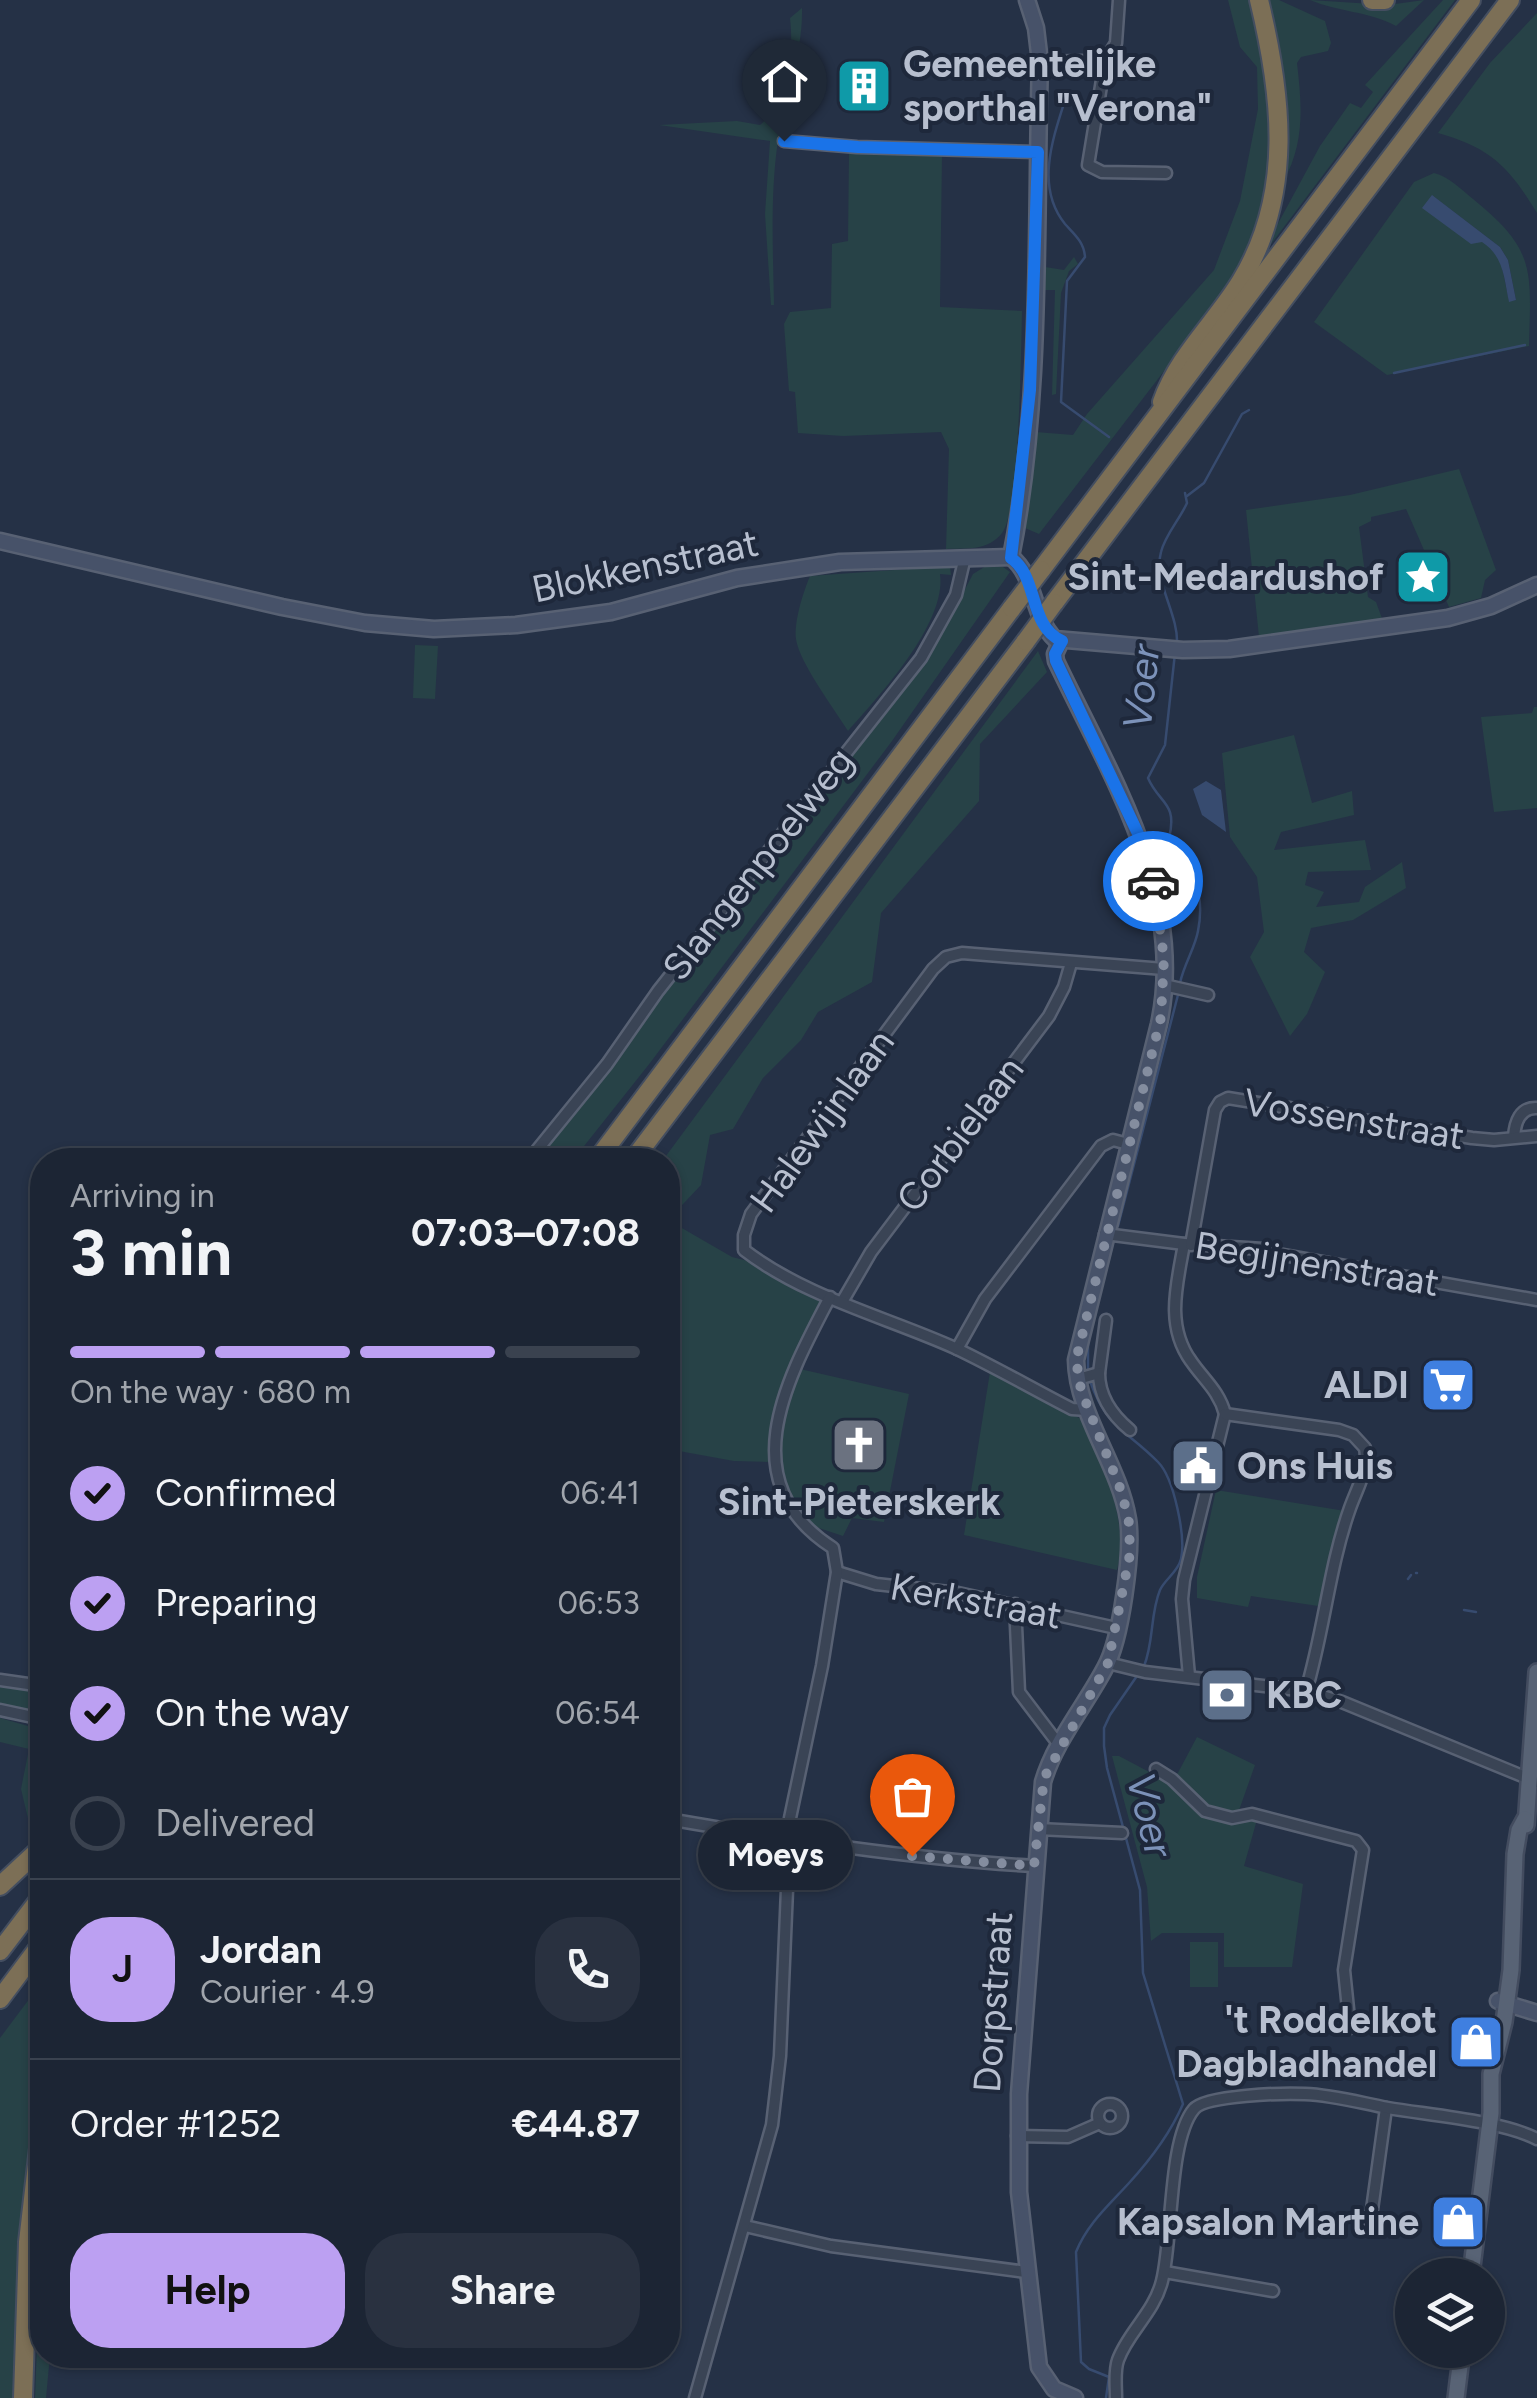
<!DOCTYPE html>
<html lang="en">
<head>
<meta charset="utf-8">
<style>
  body { margin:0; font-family:Figtree,sans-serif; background:#293140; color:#f1f3f6; height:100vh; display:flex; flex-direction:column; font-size:38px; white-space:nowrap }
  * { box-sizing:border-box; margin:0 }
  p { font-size:32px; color:#a0a5ac }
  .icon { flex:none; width:55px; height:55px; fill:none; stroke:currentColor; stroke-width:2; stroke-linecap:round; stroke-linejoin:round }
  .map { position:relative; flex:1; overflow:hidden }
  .sheet { position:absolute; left:30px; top:1148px; width:650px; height:1220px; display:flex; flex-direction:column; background:#1c2534; border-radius:40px; box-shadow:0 2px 8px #0004,0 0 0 2px #3a424f }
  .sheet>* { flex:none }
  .buttons { position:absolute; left:1395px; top:2258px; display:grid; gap:20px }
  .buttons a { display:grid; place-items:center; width:110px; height:110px; border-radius:50%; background:#1c2534; box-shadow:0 2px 8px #0004,0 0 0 2px #3a424f; font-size:50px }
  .pin { position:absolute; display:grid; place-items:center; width:85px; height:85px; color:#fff; margin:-102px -42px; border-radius:50% 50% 50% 0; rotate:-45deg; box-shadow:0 0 10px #0007 }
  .pin .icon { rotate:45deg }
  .courier { position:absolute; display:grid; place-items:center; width:100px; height:100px; margin:-50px; border:8px solid #1a73e8; border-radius:50%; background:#fff; color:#222; box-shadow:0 2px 12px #0007 }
  .bubble { position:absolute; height:70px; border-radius:35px; background:#1c2534; box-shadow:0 2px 8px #0004,0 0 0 2px #3a424f; font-size:32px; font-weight:700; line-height:70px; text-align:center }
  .overview em { font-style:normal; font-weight:700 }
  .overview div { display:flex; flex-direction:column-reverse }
  .overview { display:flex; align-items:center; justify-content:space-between; height:170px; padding:0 40px }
  h1 { font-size:65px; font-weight:700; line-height:75px }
  .bar { display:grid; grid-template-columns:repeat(4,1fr); gap:15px 10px; align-content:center; height:120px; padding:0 40px }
  .bar i { height:12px; border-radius:8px; background:#3a424f }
  .bar .active { background:#bca0f2 }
  .bar p { grid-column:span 4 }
  .line { display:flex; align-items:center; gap:25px; padding:0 40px; border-top:2px solid #3a424f }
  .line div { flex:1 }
  .round { display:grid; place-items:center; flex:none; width:105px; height:105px; border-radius:40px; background:#293140 }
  ol { padding:0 40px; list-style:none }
  li { display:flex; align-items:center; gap:30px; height:110px }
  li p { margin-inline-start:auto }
  li .icon { padding:10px; border-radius:50%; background:#bca0f2; color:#111; stroke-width:4 }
  li:last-child { color:#a0a5ac }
  li i { width:55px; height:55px; border:5px solid #3a424f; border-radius:50% }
  .primary-button { display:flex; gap:20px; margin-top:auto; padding:20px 40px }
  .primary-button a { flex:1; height:115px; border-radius:40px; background:#bca0f2; color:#111; font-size:40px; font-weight:700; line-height:115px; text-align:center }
  .primary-button a+a { background:#293140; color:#f1f3f6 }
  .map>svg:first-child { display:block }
  .green { fill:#274247; fill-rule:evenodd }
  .water { fill:#374b6f }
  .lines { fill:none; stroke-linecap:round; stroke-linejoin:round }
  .stream { stroke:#374b6f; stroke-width:2.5 }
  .street-casing { stroke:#586173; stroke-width:15 }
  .secondary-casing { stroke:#586173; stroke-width:19 }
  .primary-casing { stroke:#434c5f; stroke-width:20 }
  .highway-casing { stroke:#444e60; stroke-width:22 }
  .street { stroke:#3a4455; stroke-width:10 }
  .secondary { stroke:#475269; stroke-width:14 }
  .primary { stroke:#586375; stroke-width:15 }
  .highway { stroke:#7c6f56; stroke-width:18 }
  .highway-bridge-casing { stroke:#444e60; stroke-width:22; stroke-linecap:butt }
  .highway-bridge { stroke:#7c6f56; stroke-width:18 }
  .done { stroke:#848d9f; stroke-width:10; stroke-dasharray:0 18 }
  .route { stroke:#1a73e8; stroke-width:12 }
  .labels { text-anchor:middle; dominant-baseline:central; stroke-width:8; stroke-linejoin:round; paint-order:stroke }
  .poi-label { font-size:38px; font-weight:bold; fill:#b7bfcf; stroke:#1e283b; text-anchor:end }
  .street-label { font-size:38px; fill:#b7bfcf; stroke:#1e283b }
  .water-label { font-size:40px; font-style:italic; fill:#7c92b9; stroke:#1e283b }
</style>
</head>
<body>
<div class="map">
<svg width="1537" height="2398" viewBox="0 0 1537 2398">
  <rect width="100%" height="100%" fill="#253146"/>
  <g class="green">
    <path d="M1228 0H1256L1277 170 1258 233 1220 298 1039 534 1025 528 1031 454 1036 432 1073 435 1087 414 1214 270 1240 201 1258 109 1257 67 1240 47Z"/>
    <path d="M1264 0H1279L1325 21 1331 43 1328 51 1301 57 1297 63C1302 106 1305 143 1283 182 1288 113 1283 67 1264 0Z"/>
    <path d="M1310 0 1388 5 1424 0 1396 26C1368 11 1338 12 1310 0Z"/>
    <path d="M1443 0H1455L1256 264 1320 146 1350 103 1361 108 1373 92 1365 85Z"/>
    <path d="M802 8C803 54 785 95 778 140 770 195 773 249 774 305H771L765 214 770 141 659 125 737 121 760 125C789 100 794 55 790 18Z"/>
    <path d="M1537 13V213C1509 167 1491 148 1438 133L1490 63Z"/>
    <path d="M849 153 942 154 940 307 1022 311C1021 347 1020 510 1002 533 988 551 967 548 946 549L949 449 941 432 843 436 798 433 795 392 789 391 784 324 790 312 831 308 832 244 848 241Z"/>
    <path d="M1434 173C1449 177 1461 189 1473 199 1536 250 1531 269 1529 346L1387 375 1314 322 1414 182ZM1433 196 1500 247 1508 260 1516 300 1509 301 1501 262 1494 251Z"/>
    <path d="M1074 257 1078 264 1069 271 1061 293 1056 394 1052 395 1055 290H1040L1039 266 1064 270Z"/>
    <path d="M1459 469 1496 570 1485 580 1481 598 1449 607 1406 509 1371 517V521L1359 527 1368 597 1376 602 1383 621 1259 637 1246 510 1350 495Z"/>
    <path d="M950 566 951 575 940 574C947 623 879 696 848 731 835 710 799 662 796 639 794 621 803 593 810 576Z"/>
    <path d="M986 566 1003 567 1010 572 892 741 650 1063 573 1160H536L629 1044 661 995 916 674 939 639 973 574Z"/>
    <path d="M415 645 438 646 435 699 413 698Z"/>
    <path d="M1038 651 1047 672 980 744 979 801 881 913 872 982 818 1012 801 1040 763 1078 733 1129 710 1135 701 1185 668 1220 732 1257 756 1263 823 1301C798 1359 767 1394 769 1462L734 1461 668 1449V1160H663Z"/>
    <path d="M1534 707H1537V808L1494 812 1481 717 1532 713Z"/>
    <path d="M1294 735 1312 803 1352 791 1354 815 1281 832 1274 850 1365 840 1371 870 1308 872 1305 885 1324 892 1316 907 1359 902 1365 887 1402 862 1406 888 1353 920 1311 928 1304 952 1325 972 1307 1014 1290 1036 1250 957 1264 932 1257 877 1230 837 1222 753Z"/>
    <path d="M800 1369 909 1394 884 1522 852 1518 843 1536 810 1525 782 1478 779 1454 781 1418Z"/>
    <path d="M990 1372 1085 1421C1103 1466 1130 1522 1117 1570L964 1535Z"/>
    <path d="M1216 1490 1345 1511 1318 1606 1251 1596 1248 1607 1197 1598V1577Z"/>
    <path d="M0 1687 42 1692V1713L0 1704Z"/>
    <path d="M0 1718 42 1730V1829L31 1831 21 1789 29 1749 0 1742Z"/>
    <path d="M1197 1737 1255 1765 1237 1816H1258L1244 1866 1303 1884 1292 1967H1224V1933H1162L1151 1941 1147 1887 1112 1756H1119L1172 1784Z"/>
    <rect x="1190" y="1942" width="28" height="45"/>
    <path d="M42 1982V2096L33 2137 16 2398H0V2038Z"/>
    <path d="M42 2211V2355H50L46 2398H35Z"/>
  </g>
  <g class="water">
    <path d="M1432 195 1500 247 1508 260 1516 300 1509 302C1504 279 1504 256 1482 242L1471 244 1422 208Z"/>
    <path d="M1206 781 1221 790 1226 832 1202 815 1193 789Z"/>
  </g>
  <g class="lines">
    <g class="stream">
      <path d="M1067 94C1054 135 1034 186 1065 224 1075 235 1084 242 1085 257L1067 281 1061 402 1109 437"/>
      <path d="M1394 373 1525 345"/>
      <path d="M1187 496 1204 483 1242 414 1249 410"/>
      <path d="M1177 645C1179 614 1153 582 1161 552 1165 535 1180 519 1187 503L1185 493"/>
      <path d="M1175 653 1165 745 1148 778C1159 804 1178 802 1169 838 1194 860 1205 897 1198 931 1195 948 1184 964 1180 983"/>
      <path d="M1118 1226 1179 991"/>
      <path d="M1088 1373V1341L1113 1243"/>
      <path d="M1090 1381C1107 1429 1127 1430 1158 1462 1174 1478 1186 1537 1181 1559 1178 1572 1165 1579 1160 1590 1150 1614 1154 1642 1144 1666"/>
      <path d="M1416 1573H1417"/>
      <path d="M1408 1579 1411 1575"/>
      <path d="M1464 1610 1476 1612"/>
      <path d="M1106 2398 1109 2377 1089 2369 1081 2362 1076 2252C1087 2224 1109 2205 1129 2183 1151 2159 1170 2134 1183 2104L1143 1973 1140 1890 1107 1768 1104 1746V1728L1110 1715 1139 1673"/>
    </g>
    <g class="street-casing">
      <g id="street">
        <path d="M1040 62 1082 61 1100 69 1116 43 1119 0"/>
        <path d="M1100 69 1102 80 1088 165 1102 172 1166 173"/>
        <path d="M784 141 857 147 1037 152"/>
        <path d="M1164 985 1208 995"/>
        <path d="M1514 1137C1515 1122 1520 1107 1537 1108"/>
        <path d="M529 1160 607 1064 658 991 921 658 956 595 965 557"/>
        <path d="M1105 1234 1184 1244 1263 1249 1266 1252 1537 1300"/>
        <path d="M1184 1244C1177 1284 1165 1325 1191 1361 1204 1380 1219 1391 1225 1414L1184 1580 1182 1599 1189 1676"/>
        <path d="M1191 1245 1215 1110 1220 1102 1228 1098 1472 1138 1494 1140 1537 1136"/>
        <path d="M842 1302 871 1252 1049 1016 1064 987 1071 963"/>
        <path d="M957 1349 985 1299 1101 1146 1113 1140 1128 1144"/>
        <path d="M1099 1373 1106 1320"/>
        <path d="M1078 1379 1099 1373C1099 1397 1112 1415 1130 1430"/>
        <path d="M1088 1410 1072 1409C1033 1389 995 1367 955 1348 886 1317 805 1297 744 1250V1235L751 1214 933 969 946 957 962 953 1164 969"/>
        <path d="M1225 1414 1339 1430 1353 1435 1365 1448C1369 1469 1357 1488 1350 1508 1329 1567 1324 1631 1306 1691"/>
        <path d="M837 1572 876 1584 958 1593 1116 1628"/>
        <path d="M1015 1604 1019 1692 1060 1746"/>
        <path d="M1108 1663 1145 1672 1306 1691 1342 1702 1537 1782"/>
        <path d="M0 1680 42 1686"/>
        <path d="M0 1710 42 1719"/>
        <path d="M1156 1769 1172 1779 1205 1811 1232 1818 1252 1814 1356 1841 1363 1850 1344 1970 1350 2028"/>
        <path d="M668 1819C789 1840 911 1859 1034 1866"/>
        <path d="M1038 1829 1122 1833"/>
        <circle cx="1110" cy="2116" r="12"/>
        <path d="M1017 2136 1068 2137 1100 2123"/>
        <path d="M1370 2224 1386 2108"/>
        <path d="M745 2226 831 2246 1026 2272"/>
        <path d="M1165 2272 1273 2291"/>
        <path d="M695 2398 772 2125 780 2056 790 1818 822 1666 837 1572 833 1548C730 1482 787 1379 830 1297"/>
        <path d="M1116 2398C1116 2386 1114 2371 1118 2360 1128 2332 1154 2313 1162 2281 1173 2238 1168 2140 1194 2109 1206 2095 1284 2093 1305 2094 1333 2095 1361 2103 1388 2108 1429 2115 1502 2121 1537 2139"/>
      </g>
    </g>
    <g class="secondary-casing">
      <g id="secondary">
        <path d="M0 541 282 607 365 623 434 629 516 625 611 612 737 578 840 562 1011 557"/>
        <path d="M1011 557C1036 576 1032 618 1055 639L1183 650 1229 649 1448 618 1491 606 1537 585"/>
        <path d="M1011 557C1043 398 1035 224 1040 62L1036 28 1027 0"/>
        <path d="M1061 641 1055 654 1056 661C1109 773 1187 894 1159 1024L1076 1360C1077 1415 1119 1464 1128 1519 1133 1551 1121 1640 1105 1668 1085 1706 1055 1741 1043 1782L1019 2094V2192L1039 2367 1054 2389 1075 2398"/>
        <path d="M1498 2001 1537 2013"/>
      </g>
    </g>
    <g class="primary-casing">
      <g id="primary">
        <path d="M1526 1825 1537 1672"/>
        <path d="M1471 2275 1491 2113V2074L1504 2022 1511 1970 1515 1854 1519 1830 1525 1819"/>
        <path d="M1456 2398 1462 2350"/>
      </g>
    </g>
    <g class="highway-casing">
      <g id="highway">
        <path d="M1372 0H1385"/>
        <path d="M1162 402C1178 356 1216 322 1241 281 1294 193 1282 95 1259 0"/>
        <path d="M1041 570 1471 0"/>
        <path d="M1054 603 1510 0"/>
        <path d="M597 1160 1012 608"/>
        <path d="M633 1160 1026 641"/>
        <path d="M0 1886 42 1847"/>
        <path d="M0 1951 42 1896"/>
        <path d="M0 1999 42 1943"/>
        <path d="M23 2398 28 2242 42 2122"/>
      </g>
    </g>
    <use href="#street" class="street"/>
    <use href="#secondary" class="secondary"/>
    <use href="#primary" class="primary"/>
    <use href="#highway" class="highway"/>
    <g class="highway-bridge-casing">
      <g id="highway-bridge">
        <path d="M1012 608 1041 570"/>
        <path d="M1026 641 1054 603"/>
      </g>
    </g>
    <use href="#highway-bridge" class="highway-bridge"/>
  </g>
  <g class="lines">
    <path class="done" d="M912 1856 1034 1866 1044 1778 1108 1663 1130 1554 1129 1523 1122 1493 1081 1390 1076 1360 1161 1017 1164 958 1153 881"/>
    <path class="route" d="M784 141 858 147 1038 152 1030 390 1011 558C1039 577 1028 626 1062 641L1055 654 1056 661 1142 842 1153 881"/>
  </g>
  <defs>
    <g id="building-square" transform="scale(2.875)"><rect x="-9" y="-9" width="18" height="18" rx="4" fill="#0f9aa8" stroke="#1e283b"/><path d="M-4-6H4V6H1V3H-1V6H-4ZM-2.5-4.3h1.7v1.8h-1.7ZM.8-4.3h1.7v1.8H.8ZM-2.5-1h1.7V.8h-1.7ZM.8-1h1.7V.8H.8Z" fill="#fff"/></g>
    <g id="sight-square" transform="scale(2.875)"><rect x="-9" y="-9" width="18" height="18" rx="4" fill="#0f9aa8" stroke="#1e283b"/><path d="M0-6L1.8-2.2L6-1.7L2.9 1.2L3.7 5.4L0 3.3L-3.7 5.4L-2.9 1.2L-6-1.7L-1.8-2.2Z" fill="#fff"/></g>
    <g id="supermarket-square" transform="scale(2.875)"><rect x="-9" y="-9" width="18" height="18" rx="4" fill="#3f7fe0" stroke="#1e283b"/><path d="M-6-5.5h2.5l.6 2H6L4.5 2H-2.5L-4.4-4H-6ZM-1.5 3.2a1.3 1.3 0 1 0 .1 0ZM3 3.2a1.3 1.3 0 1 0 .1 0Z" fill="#fff"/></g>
    <g id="church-square" transform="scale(2.875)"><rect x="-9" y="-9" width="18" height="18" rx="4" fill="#6b7280" stroke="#1e283b"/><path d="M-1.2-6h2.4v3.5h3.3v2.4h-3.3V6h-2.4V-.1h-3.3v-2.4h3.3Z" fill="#fff"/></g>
    <g id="civic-square" transform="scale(2.875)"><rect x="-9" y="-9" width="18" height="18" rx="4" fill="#5c6f8a" stroke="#1e283b"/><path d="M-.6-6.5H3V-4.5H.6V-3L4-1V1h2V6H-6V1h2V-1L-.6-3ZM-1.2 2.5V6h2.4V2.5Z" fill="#fff"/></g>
    <g id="bank-square" transform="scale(2.875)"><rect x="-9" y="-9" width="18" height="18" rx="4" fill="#5c6f8a" stroke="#1e283b"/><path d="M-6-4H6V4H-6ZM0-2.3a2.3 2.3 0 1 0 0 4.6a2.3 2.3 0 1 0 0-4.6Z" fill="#fff"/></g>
    <g id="shop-square" transform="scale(2.875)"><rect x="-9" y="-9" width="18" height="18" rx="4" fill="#3f7fe0" stroke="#1e283b"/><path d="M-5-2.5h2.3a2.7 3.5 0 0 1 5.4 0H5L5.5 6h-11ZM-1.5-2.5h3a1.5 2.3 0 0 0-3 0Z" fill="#fff"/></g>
  </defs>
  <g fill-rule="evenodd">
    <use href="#building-square" x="864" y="86"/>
    <use href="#sight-square" x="1423" y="577"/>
    <use href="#supermarket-square" x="1448" y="1385"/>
    <use href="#church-square" x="859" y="1445"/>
    <use href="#civic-square" x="1198" y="1466"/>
    <use href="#bank-square" x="1227" y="1695"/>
    <use href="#shop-square" x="1476" y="2042"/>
    <use href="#shop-square" x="1458" y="2222"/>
  </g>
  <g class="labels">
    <g class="poi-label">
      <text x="903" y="64" text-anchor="start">Gemeentelijke<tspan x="903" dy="44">sporthal "Verona"</tspan></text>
      <text x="1384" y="577">Sint-Medardushof</text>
      <text x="1409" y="1385">ALDI</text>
      <text x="1237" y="1466" text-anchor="start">Ons Huis</text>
      <text x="859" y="1502" text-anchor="middle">Sint-Pieterskerk</text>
      <text x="1266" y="1695" text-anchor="start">KBC</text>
      <text x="1437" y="2020">'t Roddelkot<tspan x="1437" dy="44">Dagbladhandel</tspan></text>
      <text x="1419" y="2222">Kapsalon Martine</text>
    </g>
    <g class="street-label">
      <text transform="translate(645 566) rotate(-12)">Blokkenstraat</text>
      <text transform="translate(758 864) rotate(-52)">Slangenpoelweg</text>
      <text transform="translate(1354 1119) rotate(9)">Vossenstraat</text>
      <text transform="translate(822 1121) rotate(-54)">Halewijnlaan</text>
      <text transform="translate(960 1134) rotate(-53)">Corbielaan</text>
      <text transform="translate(1317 1264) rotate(9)">Begijnenstraat</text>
      <text transform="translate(976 1601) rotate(10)">Kerkstraat</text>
      <text transform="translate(993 2002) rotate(-86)">Dorpstraat</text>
    </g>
    <g class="water-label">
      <text transform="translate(1141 687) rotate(-84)">Voer</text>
      <text transform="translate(1150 1815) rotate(76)">Voer</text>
    </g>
  </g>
</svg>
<div class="buttons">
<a><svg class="icon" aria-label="layers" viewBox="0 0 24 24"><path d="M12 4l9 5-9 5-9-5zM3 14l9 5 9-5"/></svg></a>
</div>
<div class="pin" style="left:912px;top:1856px;background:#ea580c"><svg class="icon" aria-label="bag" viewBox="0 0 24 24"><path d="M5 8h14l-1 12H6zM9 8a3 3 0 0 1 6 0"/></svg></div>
<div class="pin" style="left:784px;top:141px;background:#1f2937"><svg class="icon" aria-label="home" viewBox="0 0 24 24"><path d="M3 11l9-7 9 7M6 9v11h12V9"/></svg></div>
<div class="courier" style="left:1153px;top:881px"><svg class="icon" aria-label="car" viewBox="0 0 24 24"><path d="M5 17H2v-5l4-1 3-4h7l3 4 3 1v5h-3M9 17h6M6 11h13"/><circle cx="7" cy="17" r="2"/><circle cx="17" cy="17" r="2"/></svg></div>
<div class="bubble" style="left:698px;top:1820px;width:155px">Moeys</div>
<section class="sheet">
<div class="overview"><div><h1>3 min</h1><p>Arriving in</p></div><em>07:03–07:08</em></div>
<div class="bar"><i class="active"></i><i class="active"></i><i class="active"></i><i></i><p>On the way · 680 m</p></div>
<ol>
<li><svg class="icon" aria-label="check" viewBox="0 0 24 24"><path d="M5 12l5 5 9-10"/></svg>Confirmed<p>06:41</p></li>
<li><svg class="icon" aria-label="check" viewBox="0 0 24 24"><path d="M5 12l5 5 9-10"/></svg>Preparing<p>06:53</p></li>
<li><svg class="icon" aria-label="check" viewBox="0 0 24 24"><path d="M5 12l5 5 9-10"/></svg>On the way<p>06:54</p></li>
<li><i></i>Delivered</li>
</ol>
<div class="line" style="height:180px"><b class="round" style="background:#bca0f2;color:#111">J</b><div><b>Jordan</b><p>Courier · 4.9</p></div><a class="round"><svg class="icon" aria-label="phone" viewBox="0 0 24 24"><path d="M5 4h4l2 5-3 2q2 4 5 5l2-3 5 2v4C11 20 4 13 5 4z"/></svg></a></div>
<div class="line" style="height:130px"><div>Order #1252</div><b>€44.87</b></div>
<div class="primary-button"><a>Help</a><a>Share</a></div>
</section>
</div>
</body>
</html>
